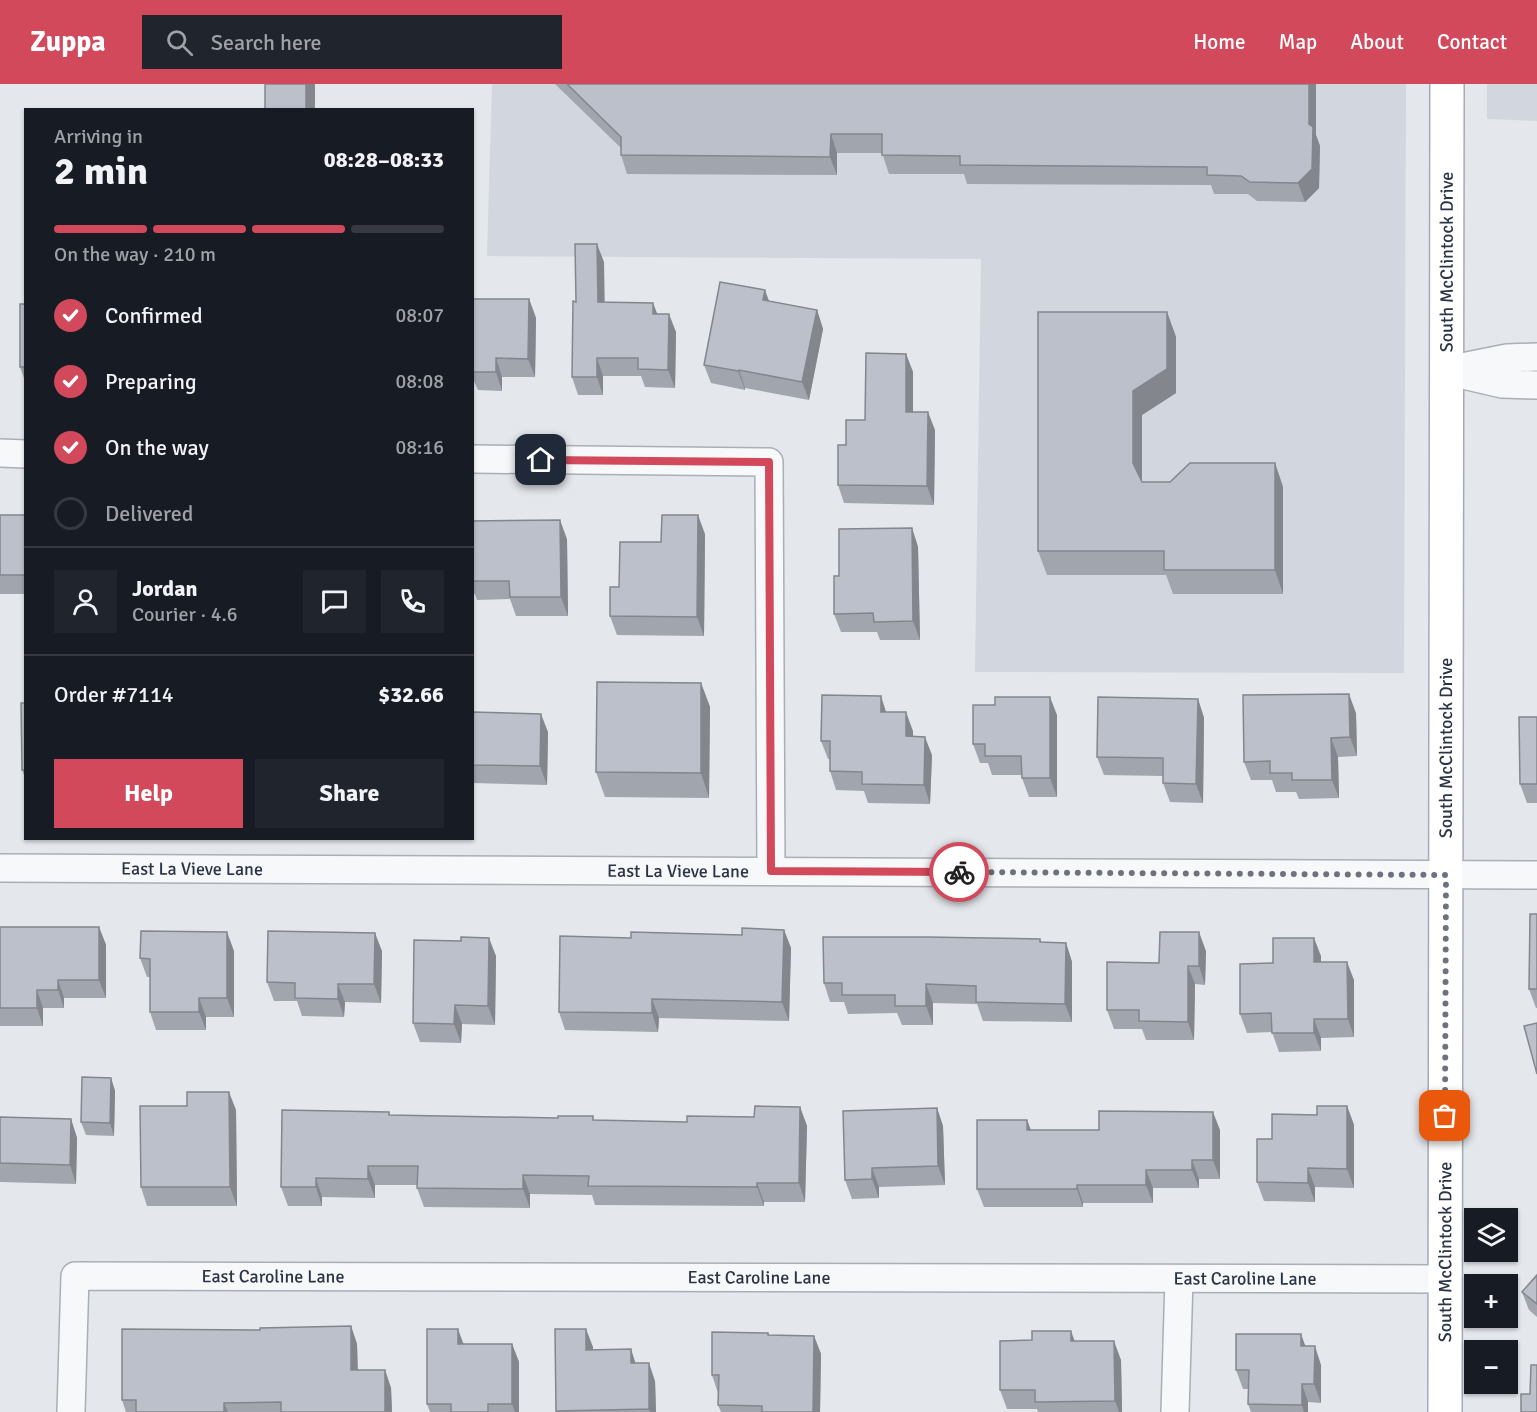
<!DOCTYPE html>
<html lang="en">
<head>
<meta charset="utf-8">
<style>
  body { margin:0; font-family:Signika,sans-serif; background:#20242c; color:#f1f3f6; height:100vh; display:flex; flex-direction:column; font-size:22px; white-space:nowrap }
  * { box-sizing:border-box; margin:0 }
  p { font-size:20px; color:#9ea1a6 }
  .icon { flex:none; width:33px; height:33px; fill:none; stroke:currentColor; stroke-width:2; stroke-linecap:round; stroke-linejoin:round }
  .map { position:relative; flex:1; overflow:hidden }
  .panel { position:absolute; left:24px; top:24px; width:450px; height:732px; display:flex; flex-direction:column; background:#171b24; border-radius:0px; box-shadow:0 2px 4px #0004 }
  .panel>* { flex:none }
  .controls { position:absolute; left:1464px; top:1124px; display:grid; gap:12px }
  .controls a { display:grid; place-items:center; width:54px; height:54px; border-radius:0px; background:#171b24; box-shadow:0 2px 4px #0004; font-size:30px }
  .pin { position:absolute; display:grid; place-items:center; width:51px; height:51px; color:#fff; margin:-26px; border-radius:12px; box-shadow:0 3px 9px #0006 }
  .courier { position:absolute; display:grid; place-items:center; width:60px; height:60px; margin:-30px; border:4px solid #d1495b; border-radius:50%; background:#fff; color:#222; box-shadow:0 2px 8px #0007 }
  .head em { font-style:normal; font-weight:800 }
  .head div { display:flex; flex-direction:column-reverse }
  .head { display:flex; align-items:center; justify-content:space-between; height:102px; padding:0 30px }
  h1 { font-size:39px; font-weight:800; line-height:45px }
  .bar { display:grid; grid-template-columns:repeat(4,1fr); gap:9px 6px; align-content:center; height:72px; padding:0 30px }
  .bar i { height:8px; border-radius:4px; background:#363941 }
  .bar .current { background:#d1495b }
  .bar p { grid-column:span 4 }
  .line { display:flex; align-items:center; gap:15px; padding:0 30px; border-top:2px solid #363941 }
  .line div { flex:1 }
  .round { display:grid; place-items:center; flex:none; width:63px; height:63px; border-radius:0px; background:#20242c }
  ol { padding:0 30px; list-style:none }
  li { display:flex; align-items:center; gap:18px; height:66px }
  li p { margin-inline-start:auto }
  li .icon { padding:6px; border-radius:50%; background:#d1495b; color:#fff; stroke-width:4 }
  li:last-child { color:#9ea1a6 }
  li i { width:33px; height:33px; border:3px solid #363941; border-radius:50% }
  .action { display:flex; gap:12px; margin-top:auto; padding:12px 30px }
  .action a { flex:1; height:69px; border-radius:0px; background:#d1495b; color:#fff; font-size:24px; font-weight:800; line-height:69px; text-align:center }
  .action a+a { background:#20242c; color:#f1f3f6 }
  header { display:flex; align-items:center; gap:36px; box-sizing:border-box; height:84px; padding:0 30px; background:#d1495b; color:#fff }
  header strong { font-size:28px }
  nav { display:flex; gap:33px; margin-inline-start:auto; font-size:21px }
  .search { width:420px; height:54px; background:#20242c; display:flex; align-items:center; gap:15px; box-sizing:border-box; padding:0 21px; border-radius:0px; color:#9ea1a6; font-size:22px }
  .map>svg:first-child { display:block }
  .built { fill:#d2d6de }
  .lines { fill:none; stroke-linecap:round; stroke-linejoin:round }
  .minor-casing { stroke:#a9aeb7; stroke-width:30 }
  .major-casing { stroke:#a3abb8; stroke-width:36 }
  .minor { stroke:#f7f8fa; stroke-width:27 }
  .major { stroke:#fff; stroke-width:33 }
  .wall { fill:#a1a5ae }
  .shaded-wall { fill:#83868d }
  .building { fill:#bbc0ca; stroke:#83868d; stroke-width:1.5 }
  .done { stroke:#6c737f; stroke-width:6; stroke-dasharray:0 10.8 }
  .route { stroke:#d1495b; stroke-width:8 }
  .labels { text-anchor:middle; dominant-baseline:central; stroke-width:4.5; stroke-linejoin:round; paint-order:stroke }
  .street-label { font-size:18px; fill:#2b3445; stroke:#f4f6f9 }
</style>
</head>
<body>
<header>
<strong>Zuppa</strong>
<div class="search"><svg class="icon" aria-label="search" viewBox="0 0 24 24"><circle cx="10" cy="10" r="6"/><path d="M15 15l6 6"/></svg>Search here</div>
<nav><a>Home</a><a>Map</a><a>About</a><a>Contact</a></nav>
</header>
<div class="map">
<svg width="1537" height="1328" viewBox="0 0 1537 1328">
  <rect width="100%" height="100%" fill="#e4e7ec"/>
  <g class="built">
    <path d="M492 0H1406L1404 589 975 588 981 175 487 172Z"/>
    <path d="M1487 0H1537V37L1487 35Z"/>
  </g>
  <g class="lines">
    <g class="minor-casing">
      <g id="minor">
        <path d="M1452 285 1507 274 1537 273"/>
        <path d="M1446 287 1502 300 1537 301"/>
        <path d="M0 369 26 370"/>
        <path d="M472 375 769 378 771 787"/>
        <path id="s1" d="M0 784 1537 791"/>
        <path id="s2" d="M71 1328 75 1192 1444 1195"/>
        <path d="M1175 1328 1179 1195"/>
      </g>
    </g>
    <g class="major-casing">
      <g id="major">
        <path id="s3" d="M1445 1328 1447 0"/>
      </g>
    </g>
    <use href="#minor" class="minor"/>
    <use href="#major" class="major"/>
  </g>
  <g class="wall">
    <path d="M555 0H1316V51L1320 62 1319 104 1305 118 1257 117 1248 110H1214L1211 101 967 100 964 90H889L882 69H837V91L627 90 621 71V64Z"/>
    <path d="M604 178V218L653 219 657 230 676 248 675 304 645 303 641 292H603V311H578L572 293 576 218Z"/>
    <path d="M472 215H529L536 234 535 293H502V307L478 306 472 293Z"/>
    <path d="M769 217 817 226 823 245 809 316 745 304V306L711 299 704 281Z"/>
    <path d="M26 220V300L20 283Z"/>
    <path d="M1167 228 1176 253V309L1142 331V398H1170L1275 379 1283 403V510H1173L1166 491H1047L1038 467Z"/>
    <path d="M906 270 913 288V328L935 346 934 421 844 419 838 401 846 361 865 336Z"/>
    <rect x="0" y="431" width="26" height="79"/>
    <path d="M472 437 567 455 568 532H516L510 515 477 516 475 510H472Z"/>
    <path d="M912 444 918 463 920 556H880L877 548H841L834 530 839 492Z"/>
    <path d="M705 450 704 552 617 551 610 532 619 503 661 458Z"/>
    <path d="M701 599 710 623 709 714 605 713 596 688Z"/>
    <path d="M1198 615 1204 634 1203 719 1170 718 1163 699V692L1104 691 1097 673Z"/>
    <path d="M26 619V696L22 686Z"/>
    <path d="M472 628 548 648 547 701 472 699Z"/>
    <path d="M886 628 913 647V652L932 671 930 720 868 719 864 707 836 706 830 687V675H828L821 657Z"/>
    <path d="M1356 629 1357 672 1338 673 1339 714 1299 715 1296 708H1276L1272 696H1251L1244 678Z"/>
    <path d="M1057 631V713H1029L1022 694V691H992L988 679H980L973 660Z"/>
    <path d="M1537 633V719H1527L1520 700Z"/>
    <path d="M1537 830V924H1536L1529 905Z"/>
    <path d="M0 843H99L106 861V914H64V924H43V942H0Z"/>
    <path d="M784 846 791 864 789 937 659 934 658 948 565 946 559 928 631 854 742 851Z"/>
    <path d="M1040 855 1042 858 1066 859 1072 878V938L983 937 977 920 933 919V941H902L897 929 848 930 844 918H830L824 899Z"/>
    <path d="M461 857 496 872 495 941 462 940 461 959 420 958 413 939Z"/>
    <path d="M234 867V933H206V946H156L150 928V893H147L140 874Z"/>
    <path d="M382 867 381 919 345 918 344 933 302 932 297 917H274L267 898Z"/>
    <path d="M1206 867 1205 901 1195 900 1194 956H1146L1142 945H1114L1107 926 1159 879Z"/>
    <path d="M1321 872V878L1354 896V953L1321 954V967L1279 968 1272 948 1247 949 1240 930 1273 879Z"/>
    <path d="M111 994 115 1007 114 1052 86 1051 81 1038Z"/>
    <path d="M1347 1022 1354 1041V1104L1315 1103V1118L1264 1117 1257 1098 1272 1055Z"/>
    <path d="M800 1023 807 1042 805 1118H764V1122L595 1121 592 1111 530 1110V1124L424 1123 417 1104V1101H375V1114L322 1113V1122H288L281 1103 389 1028 390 1031 687 1038 754 1033Z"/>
    <path d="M937 1024 943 1042 945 1101 879 1103V1114L852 1115 845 1096Z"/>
    <path d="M236 1026 237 1122H147L141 1103Z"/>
    <path d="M0 1033 71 1035 77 1054 76 1100 0 1098Z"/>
    <path d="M1027 1036 1031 1046H1220V1095H1199V1104H1153V1119H1083V1123H984L977 1105Z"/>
    <path d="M1537 1191V1233L1529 1226 1522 1208Z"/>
    <path d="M351 1242 357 1260 358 1286H385L391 1304 392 1328H126L122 1316 260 1246Z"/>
    <path d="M768 1249 769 1251 814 1252 821 1270 820 1328H721L718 1321V1309L712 1291Z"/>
    <path d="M1074 1257 1121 1276 1122 1328H1038L1037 1325H1007L1000 1306Z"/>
    <path d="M463 1260H512L519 1278V1328H430L427 1320Z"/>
    <path d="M1306 1262 1321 1281V1319L1308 1318V1328H1251L1248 1320V1305H1243L1236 1286Z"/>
    <path d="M593 1263V1266L631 1265 635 1279 655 1297 656 1328H556V1327Z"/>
  </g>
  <g class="shaded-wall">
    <rect x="306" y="0" width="9" height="26"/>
    <path d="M1309 0H1316V51L1320 62 1319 104 1305 118 1298 99Z"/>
    <path d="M831 50 837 69V91L830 73Z"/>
    <path d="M597 160 604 178 605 236 598 218Z"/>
    <path d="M765 206 772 225 763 216Z"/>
    <path d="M529 215 536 234 535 293 528 275Z"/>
    <path d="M653 219 660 237 653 230Z"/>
    <path d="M817 226 823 245 809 316 802 298Z"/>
    <path d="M1167 228 1176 253V309L1142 331V403L1133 379V307Z"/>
    <path d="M669 230 676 248 675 304 668 286Z"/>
    <path d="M906 270 913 288V346L906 328Z"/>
    <path d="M496 274 502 293V307L496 288Z"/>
    <path d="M597 274 603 292V311L597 293Z"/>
    <path d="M739 286 745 304V306L738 287Z"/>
    <path d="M928 328 935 346 934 421 927 402Z"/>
    <path d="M1275 379 1283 403V510L1275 486Z"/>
    <path d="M698 431 705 450 704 552 697 533Z"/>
    <path d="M560 436 567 455 568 532 561 513Z"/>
    <path d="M912 444 918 463 920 556 913 537Z"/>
    <path d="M701 599 710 623 709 714 701 689Z"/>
    <path d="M1349 610 1356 629 1357 672 1350 653Z"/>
    <path d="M881 612 887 631 881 628Z"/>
    <path d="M1050 613 1057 631V713L1050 694Z"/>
    <path d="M1198 615 1204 634 1203 719 1196 700Z"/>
    <path d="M906 628 913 647V671L906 652Z"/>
    <path d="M541 630 548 648 547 701 540 682Z"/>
    <path d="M925 653 932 671 930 720 924 701Z"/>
    <path d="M1331 654 1338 673 1339 714 1332 696Z"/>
    <path d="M99 843 106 861V914L99 896Z"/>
    <path d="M784 846 791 864 789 937 782 918Z"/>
    <path d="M227 848 234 867V933L227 914Z"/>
    <path d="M1199 848 1206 867 1205 901 1199 882Z"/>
    <path d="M375 849 382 867 381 919 374 900Z"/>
    <path d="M489 854 496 872 495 941 488 922Z"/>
    <path d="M1314 854 1321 872V897L1314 878Z"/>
    <path d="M1066 859 1072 878V938L1065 920Z"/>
    <path d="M1347 878 1354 896V953L1348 935Z"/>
    <path d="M1188 882 1195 900 1194 956 1188 938Z"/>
    <path d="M58 896 64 914V924L58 906Z"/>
    <path d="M338 900 345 918 344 933 338 915Z"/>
    <path d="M926 900 933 919V941L926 922Z"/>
    <path d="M37 906 43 924V942L37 924Z"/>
    <path d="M199 914 206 933V946L199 928Z"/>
    <path d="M652 915 659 934 658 948 652 929Z"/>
    <path d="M455 921 462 940 461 959 454 940Z"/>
    <path d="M1314 935 1321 954V967L1314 949Z"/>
    <path d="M111 994 115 1007 114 1052 110 1039Z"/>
    <path d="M229 1008 236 1026 237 1122 230 1103Z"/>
    <path d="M1347 1022 1354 1041V1104L1347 1085Z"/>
    <path d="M800 1023 807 1042 805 1118 799 1099Z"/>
    <path d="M937 1024 943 1042 945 1101 938 1082Z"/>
    <path d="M1213 1028 1220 1046V1095L1213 1076Z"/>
    <path d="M71 1035 77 1054 76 1100 70 1081Z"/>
    <path d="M1027 1036 1034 1055 1027 1046Z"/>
    <path d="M1192 1076 1199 1095V1104L1192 1086Z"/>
    <path d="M368 1082 375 1101V1114L368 1095Z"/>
    <path d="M872 1084 879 1103V1114L872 1095Z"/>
    <path d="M1308 1084 1315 1103V1118L1308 1099Z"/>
    <path d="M1146 1086 1153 1104V1119L1146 1101Z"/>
    <path d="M523 1091 530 1110V1124L523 1105Z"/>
    <path d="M316 1094 322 1113V1122L316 1103Z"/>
    <path d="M757 1099 764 1118V1122L757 1103Z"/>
    <path d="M1077 1101 1083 1119V1123L1077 1105Z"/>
    <path d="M351 1242 357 1260 358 1304 351 1286Z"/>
    <path d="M458 1245 465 1264 458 1260Z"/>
    <path d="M586 1245 593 1263V1284L586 1266Z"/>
    <path d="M1071 1247 1078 1266 1071 1257Z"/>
    <path d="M1301 1250 1308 1269 1301 1262Z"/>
    <path d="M814 1252 821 1270 820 1328H813Z"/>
    <path d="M1114 1257 1121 1276 1122 1328H1119L1115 1317Z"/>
    <path d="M512 1260 519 1278V1328H515L512 1320Z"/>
    <path d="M1315 1262 1321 1281V1319L1314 1300Z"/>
    <path d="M631 1265 637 1284 631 1279Z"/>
    <path d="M649 1279 655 1297 656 1328H650L649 1325Z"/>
    <path d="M385 1286 391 1304 392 1328H385Z"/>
    <path d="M1302 1300 1308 1318V1328H1304L1302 1321Z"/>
    <path d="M224 1319 228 1328H224Z"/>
  </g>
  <g class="building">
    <rect x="265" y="0" width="41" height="26"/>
    <path d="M567 0H1309V40L1313 43 1312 85 1298 99 1250 98 1241 92 1207 91V83L960 81V72L882 71V50H831L830 73 621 71V53Z"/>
    <path d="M575 160H597L598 218 653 219V230H669L668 286 638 285V274H597V293H572L573 217 576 218Z"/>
    <path d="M720 198 765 206 763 216 817 226 802 298 739 286 738 287 704 281Z"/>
    <path d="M472 215H529L528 275 496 274V288H472Z"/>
    <rect x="20" y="220" width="6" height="63"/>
    <path d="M1038 228H1167V285L1133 307V379L1142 398H1170L1190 379H1275V486H1164V467H1038Z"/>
    <path d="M866 269 906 270V328H928L927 402 838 401V361H846V336H865Z"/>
    <rect x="0" y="431" width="26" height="60"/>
    <path d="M662 431H698L697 533 610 532V503H619L620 458H661Z"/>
    <path d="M560 436 561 513H510L509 497H472V437Z"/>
    <path d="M912 444 913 537 874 538 873 529 834 530V492H839V445Z"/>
    <path d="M597 598 701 599V689L596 688Z"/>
    <path d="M1349 610 1350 653 1331 654 1332 696H1292V689H1270V677L1244 678 1243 611Z"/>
    <path d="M822 611 881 612V628H906V652L925 653 924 701 862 700V688L830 687V657H821Z"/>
    <path d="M995 613H1050V694H1022L1021 672H985V660H973V621H995Z"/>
    <path d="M1098 613 1198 615 1196 700 1163 699V674L1097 673Z"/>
    <path d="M21 619H26V686H22Z"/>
    <path d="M472 628 541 630 540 682 472 681Z"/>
    <path d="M1519 633H1537V700H1520Z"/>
    <path d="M1530 830H1537V905H1529Z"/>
    <path d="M0 843H99V896H58V906H37V924H0Z"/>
    <path d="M742 844 784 846 782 918 652 915V929L559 928 560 852 631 854V848L742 851Z"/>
    <path d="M141 847 227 848V914H199V928H150V875L140 874Z"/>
    <path d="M268 847 375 849 374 900H338V915L295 914V899L267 898Z"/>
    <path d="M1160 848H1199V882H1188V938L1139 937V926H1107V878L1159 879Z"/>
    <path d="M461 853 489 854 488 922 455 921 454 940 413 939 414 856 461 857Z"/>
    <path d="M823 853H926L1040 855V858L1066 859 1065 920 976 918V902L926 900V922H895V911H842V899H824Z"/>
    <path d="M1273 854H1314V878H1347L1348 935H1314V949H1272L1271 929 1240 930V880L1273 879Z"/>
    <path d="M1537 939V990L1524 942Z"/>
    <path d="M82 993 111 994 110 1039 81 1038Z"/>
    <path d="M187 1008H229L230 1103H141L140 1022H187Z"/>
    <path d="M755 1022 800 1023 799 1099H757V1103L588 1102 589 1092 523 1091V1105L417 1104 418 1082H368V1095L316 1094V1103H281L282 1026 389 1028V1031L558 1034V1032H593V1036L687 1038V1032L754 1033Z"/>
    <path d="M1317 1022H1347V1085L1308 1084V1099L1257 1098V1055H1272V1030L1317 1031Z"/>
    <path d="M937 1024 938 1082 872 1084V1095L845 1096 843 1027Z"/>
    <path d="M1099 1027 1213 1028V1076H1192V1086H1146V1101H1077V1105H977V1036H1027V1046H1099Z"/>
    <path d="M0 1033 71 1035 70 1081 0 1079Z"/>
    <path d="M1537 1191V1220L1522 1208Z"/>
    <path d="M351 1242V1286H385V1328H281V1318L224 1319V1328H136V1316H122V1245L260 1246V1244Z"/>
    <path d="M427 1245H458V1260H512V1320H488V1328H451V1320H427Z"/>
    <path d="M555 1245H586V1266L631 1265V1279H649V1325L556 1327Z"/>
    <path d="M1032 1247H1071V1257H1114L1115 1317 1035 1318V1306H1000V1257L1032 1256Z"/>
    <path d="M712 1248 768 1249V1251L814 1252 813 1328H762V1322L718 1321 719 1291H712Z"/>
    <path d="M1236 1250H1301V1262H1315L1314 1300H1302V1321L1248 1320 1249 1286H1236Z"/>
    <path d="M1531 1281H1537V1328H1521V1310H1530Z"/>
  </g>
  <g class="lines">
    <path class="done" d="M959 788 1446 791 1445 1032"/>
    <path class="route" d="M541 376 769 378 771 787 959 788"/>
  </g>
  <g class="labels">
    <g class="street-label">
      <text stroke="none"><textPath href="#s3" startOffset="1150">South McClintock Drive</textPath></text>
      <text stroke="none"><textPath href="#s3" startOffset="664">South McClintock Drive</textPath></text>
      <text stroke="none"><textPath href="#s1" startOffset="192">East La Vieve Lane</textPath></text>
      <text stroke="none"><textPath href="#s1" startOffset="678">East La Vieve Lane</textPath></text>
      <text stroke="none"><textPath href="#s3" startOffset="160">South McClintock Drive</textPath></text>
      <text stroke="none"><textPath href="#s2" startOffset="334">East Caroline Lane</textPath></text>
      <text stroke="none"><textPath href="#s2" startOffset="820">East Caroline Lane</textPath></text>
      <text stroke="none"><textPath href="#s2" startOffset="1306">East Caroline Lane</textPath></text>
    </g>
  </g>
</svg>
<div class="controls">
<a><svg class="icon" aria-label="layers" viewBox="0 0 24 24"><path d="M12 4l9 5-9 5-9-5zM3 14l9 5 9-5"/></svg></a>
<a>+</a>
<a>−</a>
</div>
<div class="pin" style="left:1445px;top:1032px;background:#ea580c"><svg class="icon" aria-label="bag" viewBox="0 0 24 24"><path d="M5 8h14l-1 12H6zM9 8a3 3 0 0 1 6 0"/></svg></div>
<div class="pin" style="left:541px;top:376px;background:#1f2937"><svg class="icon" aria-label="home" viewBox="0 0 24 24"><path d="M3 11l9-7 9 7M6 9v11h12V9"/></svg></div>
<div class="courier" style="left:959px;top:788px"><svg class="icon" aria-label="bike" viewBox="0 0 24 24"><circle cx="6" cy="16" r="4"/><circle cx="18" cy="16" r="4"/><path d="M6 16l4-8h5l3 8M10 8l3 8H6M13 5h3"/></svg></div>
<section class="panel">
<div class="head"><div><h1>2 min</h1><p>Arriving in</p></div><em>08:28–08:33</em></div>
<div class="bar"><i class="current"></i><i class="current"></i><i class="current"></i><i></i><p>On the way · 210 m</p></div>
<ol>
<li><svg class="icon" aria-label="check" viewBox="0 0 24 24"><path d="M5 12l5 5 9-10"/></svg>Confirmed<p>08:07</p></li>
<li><svg class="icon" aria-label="check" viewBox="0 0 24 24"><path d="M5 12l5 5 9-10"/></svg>Preparing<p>08:08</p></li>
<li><svg class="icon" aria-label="check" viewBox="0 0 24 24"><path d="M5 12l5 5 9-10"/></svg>On the way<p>08:16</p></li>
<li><i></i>Delivered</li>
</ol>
<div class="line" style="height:108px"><a class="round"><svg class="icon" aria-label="person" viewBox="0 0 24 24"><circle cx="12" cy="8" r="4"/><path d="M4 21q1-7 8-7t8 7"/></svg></a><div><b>Jordan</b><p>Courier · 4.6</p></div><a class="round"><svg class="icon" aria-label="chat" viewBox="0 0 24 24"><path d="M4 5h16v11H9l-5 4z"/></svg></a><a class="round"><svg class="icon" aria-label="phone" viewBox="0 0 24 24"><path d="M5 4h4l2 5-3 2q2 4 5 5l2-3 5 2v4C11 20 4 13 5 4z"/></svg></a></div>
<div class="line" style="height:78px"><div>Order #7114</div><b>$32.66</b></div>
<div class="action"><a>Help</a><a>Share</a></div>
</section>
</div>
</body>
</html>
